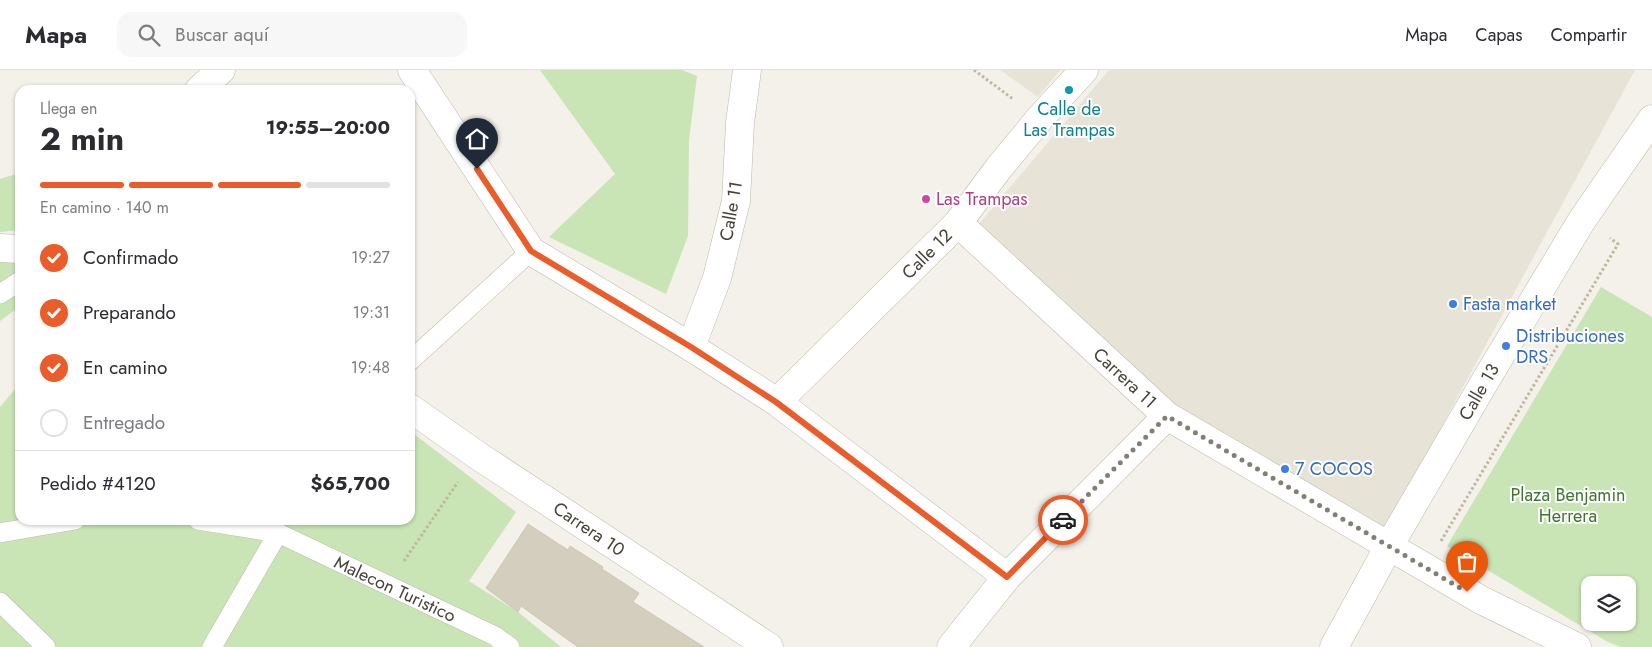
<!DOCTYPE html>
<html lang="es">
<head>
<meta charset="utf-8">
<style>
  body { margin:0; font-family:Jost,sans-serif; background:#f7f7f7; color:#2b2b33; height:100vh; display:flex; flex-direction:column; font-size:19px; white-space:nowrap }
  * { box-sizing:border-box; margin:0 }
  p { font-size:16px; color:#7c7c81 }
  .icon { flex:none; width:28px; height:28px; fill:none; stroke:currentColor; stroke-width:2; stroke-linecap:round; stroke-linejoin:round }
  .map { position:relative; flex:1; overflow:hidden }
  .sheet { position:absolute; left:15px; top:15px; width:400px; height:440px; display:flex; flex-direction:column; background:#fff; border-radius:15px; box-shadow:0 1px 4px #0004 }
  .sheet>* { flex:none }
  .tools { position:absolute; left:1581px; top:506px; display:grid; gap:10px }
  .tools a { display:grid; place-items:center; width:55px; height:55px; border-radius:10px; background:#fff; box-shadow:0 1px 4px #0004; font-size:25px }
  .pin { position:absolute; display:grid; place-items:center; width:42px; height:42px; color:#fff; margin:-51px -21px; border-radius:50% 50% 50% 0; rotate:-45deg; box-shadow:0 0 5px #0007 }
  .pin .icon { rotate:45deg }
  .courier { position:absolute; display:grid; place-items:center; width:50px; height:50px; margin:-25px; border:4px solid #ea5c29; border-radius:50%; background:#fff; color:#222; box-shadow:0 1px 6px #0007 }
  .head em { font-style:normal; font-weight:700 }
  .head div { display:flex; flex-direction:column-reverse }
  .head { display:flex; align-items:center; justify-content:space-between; height:85px; padding:0 25px }
  h1 { font-size:32px; font-weight:700; line-height:38px }
  .bar { display:grid; grid-template-columns:repeat(4,1fr); gap:8px 5px; align-content:center; height:60px; padding:0 25px }
  .bar i { height:6px; border-radius:4px; background:#e1e1e2 }
  .bar .active { background:#ea5c29 }
  .bar p { grid-column:span 4 }
  .line { display:flex; align-items:center; gap:12px; padding:0 25px; border-top:1px solid #e1e1e2 }
  .line div { flex:1 }
  ol { padding:0 25px; list-style:none }
  li { display:flex; align-items:center; gap:15px; height:55px }
  li p { margin-inline-start:auto }
  li .icon { padding:5px; border-radius:50%; background:#ea5c29; color:#fff; stroke-width:4 }
  li:last-child { color:#7c7c81 }
  li i { width:28px; height:28px; border:2px solid #e1e1e2; border-radius:50% }
  header { display:flex; align-items:center; gap:30px; box-sizing:border-box; height:70px; padding:0 25px; background:#fff; border-bottom:1px solid #e1e1e2 }
  header strong { font-size:24px }
  nav { display:flex; gap:28px; margin-inline-start:auto; font-size:18px }
  .search { width:350px; height:45px; background:#f7f7f7; display:flex; align-items:center; gap:12px; box-sizing:border-box; padding:0 18px; border-radius:15px; color:#7c7c81; font-size:19px }
  .map>svg:first-child { display:block }
  .residential { fill:#e7e4d7 }
  .green { fill:#c9e4b5; fill-rule:evenodd }
  .building { fill:#d4cebf; stroke:#cec7b3 }
  .lines { fill:none; stroke-linecap:round; stroke-linejoin:round }
  .lane-casing { stroke:#bebaac; stroke-width:20 }
  .street-casing { stroke:#bebaac; stroke-width:29 }
  .path { stroke:#bfb79e; stroke-width:3; stroke-dasharray:2.5 2.5; stroke-linecap:butt }
  .lane { stroke:#fff; stroke-width:19 }
  .street { stroke:#fff; stroke-width:28 }
  .done { stroke:#837f76; stroke-width:5; stroke-dasharray:0 9 }
  .route { stroke:#ea5c29; stroke-width:6 }
  .culture-dot { fill:#0f9aa8; stroke:#fff; stroke-width:2 }
  .hotel-dot { fill:#d1479c; stroke:#fff; stroke-width:2 }
  .shop-dot { fill:#3f7fe0; stroke:#fff; stroke-width:2 }
  .labels { text-anchor:middle; dominant-baseline:central; stroke-width:4; stroke-linejoin:round; paint-order:stroke }
  .culture-label { font-size:18px; fill:#0d838f; stroke:#fff }
  .hotel-label { font-size:18px; fill:#b23c85; stroke:#fff; text-anchor:start }
  .street-label { font-size:18px; fill:#464238; stroke:#fff }
  .shop-label { font-size:18px; fill:#366cbe; stroke:#fff; text-anchor:start }
  .park-label { font-size:18px; fill:#41742f; stroke:#fff }
</style>
</head>
<body>
<header>
<strong>Mapa</strong>
<div class="search"><svg class="icon" aria-label="search" viewBox="0 0 24 24"><circle cx="10" cy="10" r="6"/><path d="M15 15l6 6"/></svg>Buscar aquí</div>
<nav><a>Mapa</a><a>Capas</a><a>Compartir</a></nav>
</header>
<div class="map">
<svg width="1652" height="577" viewBox="0 0 1652 577">
  <rect width="100%" height="100%" fill="#f3f1e9"/>
  <g class="residential">
    <path d="M1000 0H1060L1038 27Z"/>
    <path d="M1109 0H1635L1386 459 1193 351 1133 298 979 154Z"/>
  </g>
  <g class="green">
    <path d="M540 0H682L697 6 689 70 688 166 666 224 549 167 615 104Z"/>
    <path d="M20 103V160L0 162V109Z"/>
    <path d="M0 192 20 193V236L0 251Z"/>
    <path d="M1601 217 1652 247V577H1621L1608 572 1447 476ZM1590 515H1628V552H1590Z"/>
    <path d="M20 313V450H410V361L516 442 469 511 518 542 561 577H0V337Z"/>
  </g>
  <path class="building" d="M528 454 568 480 570 476 603 497 602 499 639 523 633 532 704 577H578L521 536 518 542 486 518Z"/>
  <g class="lines">
    <g class="lane-casing">
      <g id="lane">
        <path d="M0 224 20 211"/>
        <path d="M410 291 531 181"/>
        <path d="M198 450 278 463 495 566 510 577"/>
        <path d="M0 463 75 450"/>
        <path d="M0 532 46 577"/>
        <path d="M212 577 278 463"/>
      </g>
    </g>
    <g class="street-casing">
      <g id="street">
        <path d="M412 0 531 181 691 277 777 332 1007 507"/>
        <path d="M199 20 221 0"/>
        <path d="M958 153 1167 346 1481 530 1577 577"/>
        <path d="M0 178 20 179"/>
        <path d="M691 277 717 208 736 131 740 53 747 0"/>
        <path d="M777 332 958 153 998 99 1040 48 1084 0"/>
        <path d="M410 338 477 385 769 577"/>
        <path d="M951 577 1007 507 1167 346"/>
        <path d="M1334 577 1389 476 1484 313 1582 150 1652 49"/>
      </g>
    </g>
    <g class="path">
      <path d="M974 0 1013 29"/>
      <path d="M1441 471 1618 174 1610 168"/>
      <path d="M404 491 458 412"/>
    </g>
    <use href="#lane" class="lane"/>
    <use href="#street" class="street"/>
  </g>
  <g class="lines">
    <path class="done" d="M1063 450 1167 346 1467 522"/>
    <path class="route" d="M477 99 531 181 691 277 776 332 1007 507 1063 450"/>
  </g>
  <circle class="culture-dot" cx="1069" cy="20" r="5"/>
  <circle class="hotel-dot" cx="926" cy="129" r="5"/>
  <g class="shop-dot">
    <circle cx="1453" cy="234" r="5"/>
    <circle cx="1506" cy="276" r="5"/>
    <circle cx="1285" cy="399" r="5"/>
  </g>
  <g class="labels">
    <g class="culture-label">
      <text x="1069" y="39">Calle de<tspan x="1069" dy="21">Las Trampas</tspan></text>
    </g>
    <g class="hotel-label">
      <text x="936" y="129">Las Trampas</text>
    </g>
    <g class="street-label">
      <text transform="translate(731 141) rotate(-80)">Calle 11</text>
      <text transform="translate(927 184) rotate(-45)">Calle 12</text>
      <text transform="translate(1125 308) rotate(43)">Carrera 11</text>
      <text transform="translate(1479 322) rotate(-60)">Calle 13</text>
      <text transform="translate(589 459) rotate(34)">Carrera 10</text>
      <text transform="translate(395 519) rotate(25)">Malecon Turistico</text>
    </g>
    <g class="shop-label">
      <text x="1463" y="234">Fasta market</text>
      <text x="1516" y="266">Distribuciones<tspan x="1516" dy="21">DRS</tspan></text>
      <text x="1295" y="399">7 COCOS</text>
    </g>
    <g class="park-label">
      <text x="1568" y="425">Plaza Benjamin<tspan x="1568" dy="21">Herrera</tspan></text>
    </g>
  </g>
</svg>
<div class="tools">
<a><svg class="icon" aria-label="layers" viewBox="0 0 24 24"><path d="M12 4l9 5-9 5-9-5zM3 14l9 5 9-5"/></svg></a>
</div>
<div class="pin" style="left:1467px;top:522px;background:#ea580c"><svg class="icon" aria-label="bag" viewBox="0 0 24 24"><path d="M5 8h14l-1 12H6zM9 8a3 3 0 0 1 6 0"/></svg></div>
<div class="pin" style="left:477px;top:99px;background:#1f2937"><svg class="icon" aria-label="home" viewBox="0 0 24 24"><path d="M3 11l9-7 9 7M6 9v11h12V9"/></svg></div>
<div class="courier" style="left:1063px;top:450px"><svg class="icon" aria-label="car" viewBox="0 0 24 24"><path d="M5 17H2v-5l4-1 3-4h7l3 4 3 1v5h-3M9 17h6M6 11h13"/><circle cx="7" cy="17" r="2"/><circle cx="17" cy="17" r="2"/></svg></div>
<section class="sheet">
<div class="head"><div><h1>2 min</h1><p>Llega en</p></div><em>19:55–20:00</em></div>
<div class="bar"><i class="active"></i><i class="active"></i><i class="active"></i><i></i><p>En camino · 140 m</p></div>
<ol>
<li><svg class="icon" aria-label="check" viewBox="0 0 24 24"><path d="M5 12l5 5 9-10"/></svg>Confirmado<p>19:27</p></li>
<li><svg class="icon" aria-label="check" viewBox="0 0 24 24"><path d="M5 12l5 5 9-10"/></svg>Preparando<p>19:31</p></li>
<li><svg class="icon" aria-label="check" viewBox="0 0 24 24"><path d="M5 12l5 5 9-10"/></svg>En camino<p>19:48</p></li>
<li><i></i>Entregado</li>
</ol>
<div class="line" style="height:65px"><div>Pedido #4120</div><b>$65,700</b></div>
</section>
</div>
</body>
</html>
